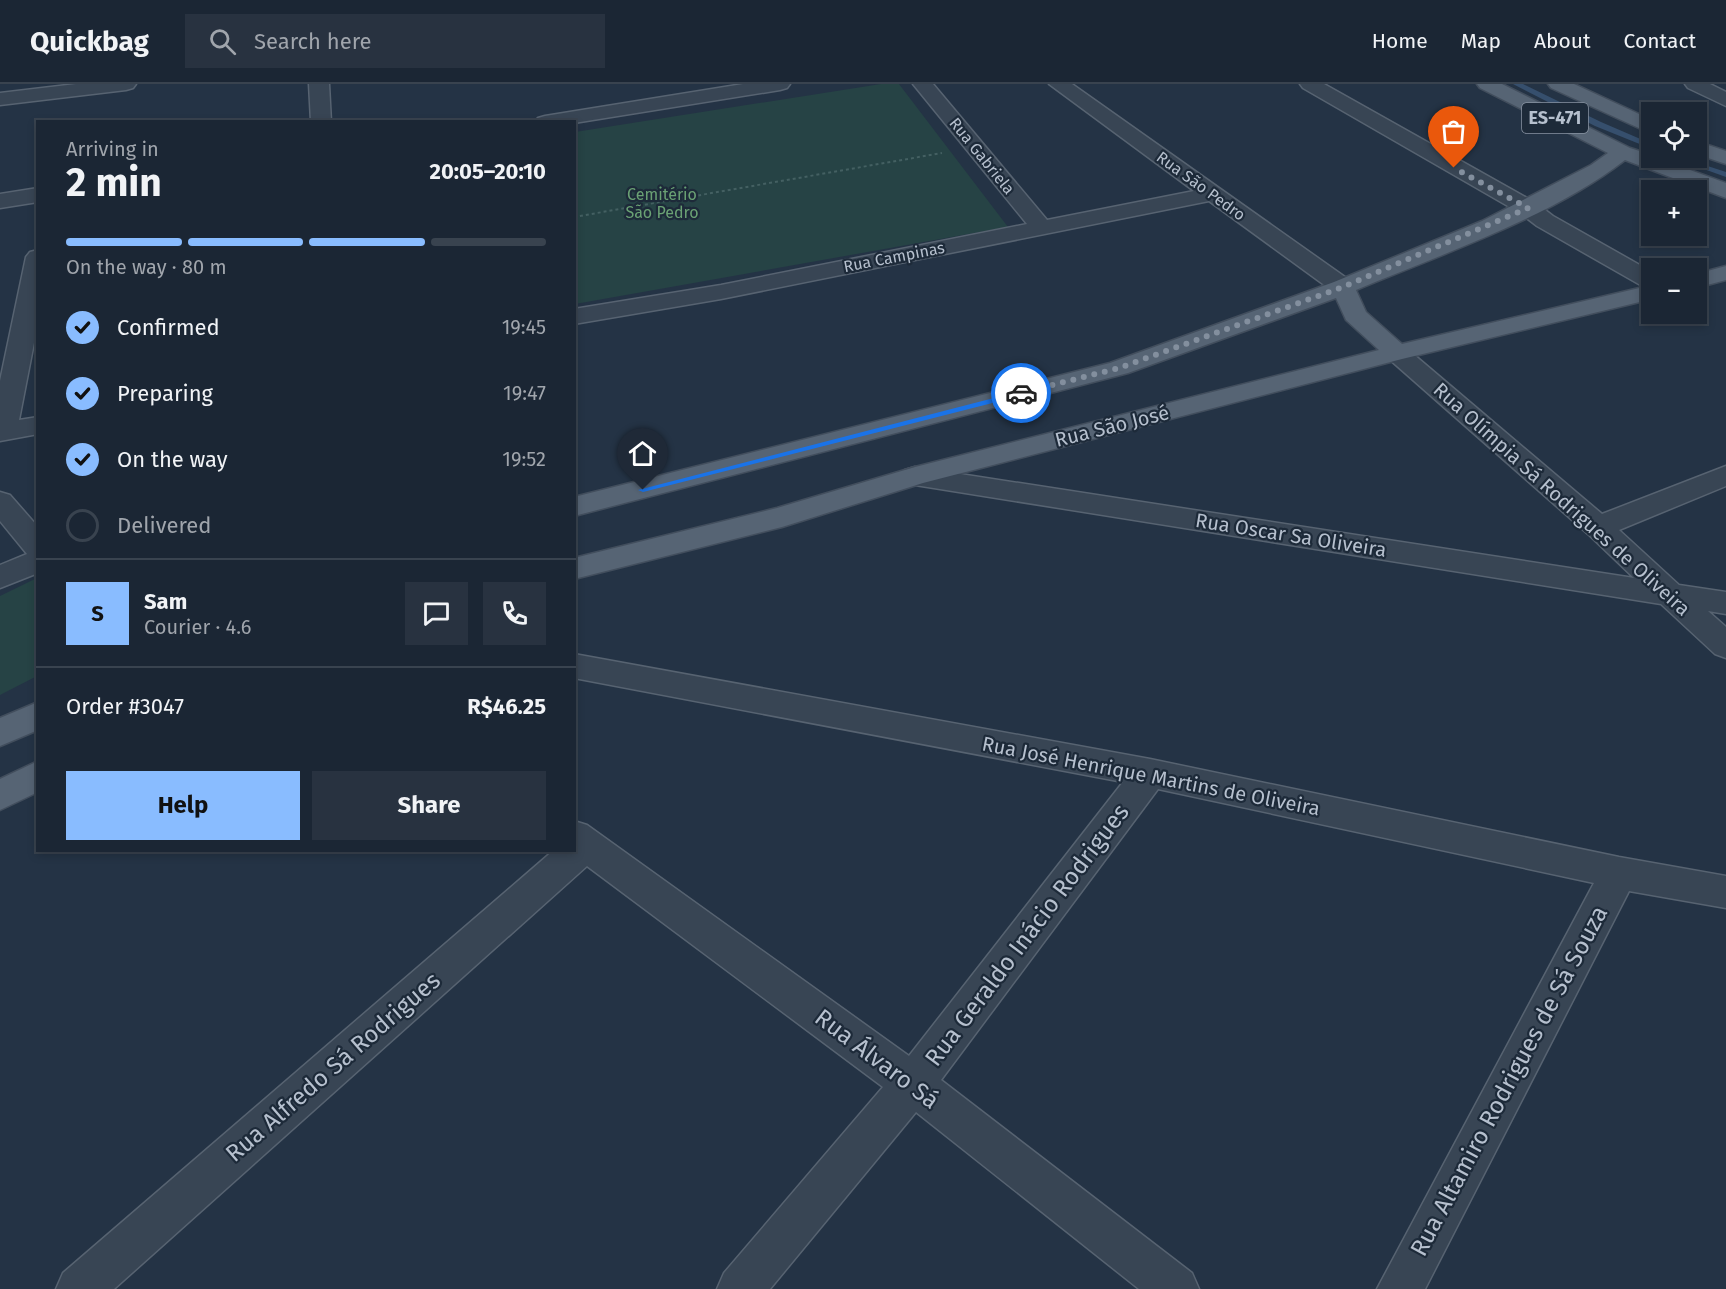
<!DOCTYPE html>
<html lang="en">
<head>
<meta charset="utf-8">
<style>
  body { margin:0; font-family:"Fira Sans",sans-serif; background:#283240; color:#f1f3f6; height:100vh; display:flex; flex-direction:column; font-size:22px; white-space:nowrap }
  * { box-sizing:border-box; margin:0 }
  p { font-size:20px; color:#a0a5ac }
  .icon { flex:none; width:33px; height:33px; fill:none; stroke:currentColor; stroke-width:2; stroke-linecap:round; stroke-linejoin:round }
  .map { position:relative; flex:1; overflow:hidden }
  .details { position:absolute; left:36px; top:36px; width:540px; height:732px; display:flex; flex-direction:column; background:#1b2634; border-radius:0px; box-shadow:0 3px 9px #0003,0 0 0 2px #39434f }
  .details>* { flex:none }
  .tools { position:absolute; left:1641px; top:18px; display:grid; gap:12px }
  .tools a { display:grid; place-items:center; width:66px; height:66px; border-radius:0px; background:#1b2634; box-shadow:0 3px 9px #0003,0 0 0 2px #39434f; font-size:30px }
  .pin { position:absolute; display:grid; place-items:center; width:51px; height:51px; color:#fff; margin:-62px -26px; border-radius:50% 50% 50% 0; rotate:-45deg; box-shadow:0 0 6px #0007 }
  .pin .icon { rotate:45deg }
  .courier { position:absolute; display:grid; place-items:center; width:60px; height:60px; margin:-30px; border:4px solid #1a73e8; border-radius:50%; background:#fff; color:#222; box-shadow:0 2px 8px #0007 }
  .summary em { font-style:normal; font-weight:700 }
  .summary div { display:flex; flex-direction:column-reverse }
  .summary { display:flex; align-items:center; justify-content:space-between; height:102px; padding:0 30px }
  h1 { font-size:39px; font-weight:700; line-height:45px }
  .bar { display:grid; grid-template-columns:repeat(4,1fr); gap:9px 6px; align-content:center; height:72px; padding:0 30px }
  .bar i { height:8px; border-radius:4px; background:#39434f }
  .bar .on { background:#89bcff }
  .bar p { grid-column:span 4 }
  .line { display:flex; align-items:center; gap:15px; padding:0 30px; border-top:2px solid #39434f }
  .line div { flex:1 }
  .round { display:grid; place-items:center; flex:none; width:63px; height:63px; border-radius:0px; background:#283240 }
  ol { padding:0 30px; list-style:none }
  li { display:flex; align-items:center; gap:18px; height:66px }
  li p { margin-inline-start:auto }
  li .icon { padding:6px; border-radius:50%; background:#89bcff; color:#111; stroke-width:4 }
  li:last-child { color:#a0a5ac }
  li i { width:33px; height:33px; border:3px solid #39434f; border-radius:50% }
  .cta { display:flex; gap:12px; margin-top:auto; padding:12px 30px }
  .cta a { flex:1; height:69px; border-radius:0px; background:#89bcff; color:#111; font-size:24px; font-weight:700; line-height:69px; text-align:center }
  .cta a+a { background:#283240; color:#f1f3f6 }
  header { display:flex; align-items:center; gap:36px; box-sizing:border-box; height:84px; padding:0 30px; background:#1b2634; border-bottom:2px solid #39434f }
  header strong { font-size:28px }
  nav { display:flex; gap:33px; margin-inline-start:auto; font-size:21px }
  .search { width:420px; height:54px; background:#283240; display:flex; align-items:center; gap:15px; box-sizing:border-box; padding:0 21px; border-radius:0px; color:#a0a5ac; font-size:22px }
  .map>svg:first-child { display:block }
  .green { fill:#264345 }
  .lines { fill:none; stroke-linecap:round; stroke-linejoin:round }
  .stream { fill:#364f6d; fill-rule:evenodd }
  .minor-casing { stroke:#576371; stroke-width:3 }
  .major-casing { stroke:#424e5d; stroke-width:3 }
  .path { stroke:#446062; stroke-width:2; stroke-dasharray:3 3; stroke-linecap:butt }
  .minor { fill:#384554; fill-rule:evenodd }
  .major { fill:#566474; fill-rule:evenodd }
  .route { fill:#1a73e8 }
  .done { stroke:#838f9e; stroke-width:6; stroke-dasharray:0 10.8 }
  .labels { text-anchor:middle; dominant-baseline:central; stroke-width:4.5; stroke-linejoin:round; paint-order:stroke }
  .far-street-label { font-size:16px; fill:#b6c0ce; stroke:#1d2a39 }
  .far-park-label { font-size:16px; fill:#6aa174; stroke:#1d2a39 }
  .shield { fill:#1d2a39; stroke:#8893a1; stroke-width:1.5 }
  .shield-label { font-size:18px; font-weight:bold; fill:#b6c0ce }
  .street-label { font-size:20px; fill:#b6c0ce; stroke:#1d2a39 }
  .near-street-label { font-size:24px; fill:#b6c0ce; stroke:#1d2a39 }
</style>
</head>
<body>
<header>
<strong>Quickbag</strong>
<div class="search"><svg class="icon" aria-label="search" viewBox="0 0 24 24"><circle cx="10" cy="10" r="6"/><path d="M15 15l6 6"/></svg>Search here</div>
<nav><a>Home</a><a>Map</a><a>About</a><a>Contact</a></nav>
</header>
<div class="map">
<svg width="1726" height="1205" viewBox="0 0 1726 1205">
  <rect width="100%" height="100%" fill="#243345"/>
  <g class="green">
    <path d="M881 0H899L1008 143 575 220V48Z"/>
    <path d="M37 494V592L0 611V512Z"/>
  </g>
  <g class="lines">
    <g class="stream">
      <path d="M1513 0H1523L1601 38 1652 60V65L1595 42Z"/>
      <path d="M1673 74H1683L1726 88V93Z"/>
    </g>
    <g class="minor-casing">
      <g id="minor">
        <path d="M76 0H136L133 4 126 6 0 21V9Z"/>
        <path d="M309 0H329L331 38H311Z"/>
        <path d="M743 0H790L787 4 780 6 574 39V38H535L538 34 545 32Z"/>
        <path d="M913 0H933L1047 136 1194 107 1049 0H1072L1352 198 1355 203 1352 208 1343 210 1334 208 1209 117 721 215 574 240V225L721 201 1027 140Z"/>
        <path d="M1300 0H1324L1536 119 1553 132 1652 188V205L1644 203 1537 142 1520 129 1303 4Z"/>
        <path d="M1685 0H1710L1726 8V22L1688 4Z"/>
        <path d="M38 104V118L0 124V110Z"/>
        <path d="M38 166V238L19 336 38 333V350L0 357V297L26 173 30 168Z"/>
        <path d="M1397 261 1406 264 1602 430 1726 382V402L1619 446 1679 501 1726 508V530L1708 527 1726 543V574L1715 570 1661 520 915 401 905 398 901 392 905 386 915 383 1634 494 1588 450 1388 274 1384 269 1388 264Z"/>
        <path d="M0 408 10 411 38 443V489L0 504V481L27 470 0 437Z"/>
        <path d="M574 570 1150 675 1619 773 1726 792V824L1629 807 1425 1205H1377L1594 799 1158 705 941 996 1192 1189 1199 1205H1139L916 1028 770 1205H717L724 1189 883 1003 587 782 114 1205H56L63 1189 554 766H574V737L587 741 909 972 1123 698 574 594Z"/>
      </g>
    </g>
    <g class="major-casing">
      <g id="major">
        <path d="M1477 0H1502L1630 64 1652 71V74H1657L1726 99V114L1625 76C1550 134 1444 169 1356 206L1366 228 1402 260 1652 201V215L1402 275 923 399 782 443 574 495V474L777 424 915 383 1379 266 1346 236 1336 214 1128 289 574 432V413L1110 279 1334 198 1482 137 1591 81 1608 69 1480 4Z"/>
        <path d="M1548 0H1574L1652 36V50L1551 4Z"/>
        <path d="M1696 57 1726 67V80L1696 70Z"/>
        <path d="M1726 182V196L1696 204V190Z"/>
        <path d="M38 618V646L0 662V634Z"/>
        <path d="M38 677V708L0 726V695Z"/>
      </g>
    </g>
    <path class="path" d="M574 133 942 69"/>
    <use href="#minor" class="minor"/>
    <use href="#major" class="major"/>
  </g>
  <path class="route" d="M1021 307H1024V311L643 408 638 406Z"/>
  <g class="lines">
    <path class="done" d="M1021 309 1119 284 1343 203 1528 124 1454 84"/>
  </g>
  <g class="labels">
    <g class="far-street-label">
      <text transform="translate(982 72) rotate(51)">Rua Gabriela</text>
      <text transform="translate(1201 102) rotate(36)">Rua São Pedro</text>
      <text transform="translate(894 173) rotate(-11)">Rua Campinas</text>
    </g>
    <g class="far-park-label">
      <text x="662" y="110">Cemitério<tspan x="662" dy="18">São Pedro</tspan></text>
    </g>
    <rect class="shield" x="1522" y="19" width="66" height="30" rx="4.5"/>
    <g class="shield-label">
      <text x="1555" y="34">ES-471</text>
    </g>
    <g class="street-label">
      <text transform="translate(1112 342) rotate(-14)">Rua São José</text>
      <text transform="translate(1562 415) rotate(42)">Rua Olímpia Sá Rodrigues de Oliveira</text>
      <text transform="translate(1291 451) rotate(9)">Rua Oscar Sa Oliveira</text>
      <text transform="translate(1151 692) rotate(11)">Rua José Henrique Martins de Oliveira</text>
    </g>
    <g class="near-street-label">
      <text transform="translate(1027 851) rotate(-53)">Rua Geraldo Inácio Rodrigues</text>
      <text transform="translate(877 975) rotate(37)">Rua Álvaro Sá</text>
      <text transform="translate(333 983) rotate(-41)">Rua Alfredo Sá Rodrigues</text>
      <text transform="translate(1509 997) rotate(-62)">Rua Altamiro Rodrigues de Sá Souza</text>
    </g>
  </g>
</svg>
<div class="tools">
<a><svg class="icon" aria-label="locate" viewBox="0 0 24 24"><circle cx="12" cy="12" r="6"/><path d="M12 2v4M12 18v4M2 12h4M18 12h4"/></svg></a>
<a>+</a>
<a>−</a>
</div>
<div class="pin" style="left:1454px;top:84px;background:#ea580c"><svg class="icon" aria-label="bag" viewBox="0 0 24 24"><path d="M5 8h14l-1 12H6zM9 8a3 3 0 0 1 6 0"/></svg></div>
<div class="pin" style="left:643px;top:406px;background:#1f2937"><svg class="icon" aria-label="home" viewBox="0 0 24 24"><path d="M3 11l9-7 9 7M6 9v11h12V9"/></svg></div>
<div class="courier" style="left:1021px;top:309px"><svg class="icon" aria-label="car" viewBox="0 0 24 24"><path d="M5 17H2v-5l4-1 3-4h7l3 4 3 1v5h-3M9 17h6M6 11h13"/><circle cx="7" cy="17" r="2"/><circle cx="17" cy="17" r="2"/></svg></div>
<section class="details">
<div class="summary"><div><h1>2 min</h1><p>Arriving in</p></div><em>20:05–20:10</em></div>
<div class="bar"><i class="on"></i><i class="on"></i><i class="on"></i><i></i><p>On the way · 80 m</p></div>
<ol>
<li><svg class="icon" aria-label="check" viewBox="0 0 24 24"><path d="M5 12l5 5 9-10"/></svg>Confirmed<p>19:45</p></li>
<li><svg class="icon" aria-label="check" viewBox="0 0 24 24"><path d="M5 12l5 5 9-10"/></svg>Preparing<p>19:47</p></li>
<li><svg class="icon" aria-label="check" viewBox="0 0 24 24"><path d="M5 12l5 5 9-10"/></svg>On the way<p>19:52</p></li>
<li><i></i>Delivered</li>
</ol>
<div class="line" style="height:108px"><b class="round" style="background:#89bcff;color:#111">S</b><div><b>Sam</b><p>Courier · 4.6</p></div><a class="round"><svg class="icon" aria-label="chat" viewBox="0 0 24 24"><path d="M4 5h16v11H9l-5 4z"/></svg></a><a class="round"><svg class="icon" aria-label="phone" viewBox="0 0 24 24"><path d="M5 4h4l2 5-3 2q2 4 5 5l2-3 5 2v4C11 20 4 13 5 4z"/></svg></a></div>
<div class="line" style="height:78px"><div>Order #3047</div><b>R$46.25</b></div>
<div class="cta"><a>Help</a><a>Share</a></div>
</section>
</div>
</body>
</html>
